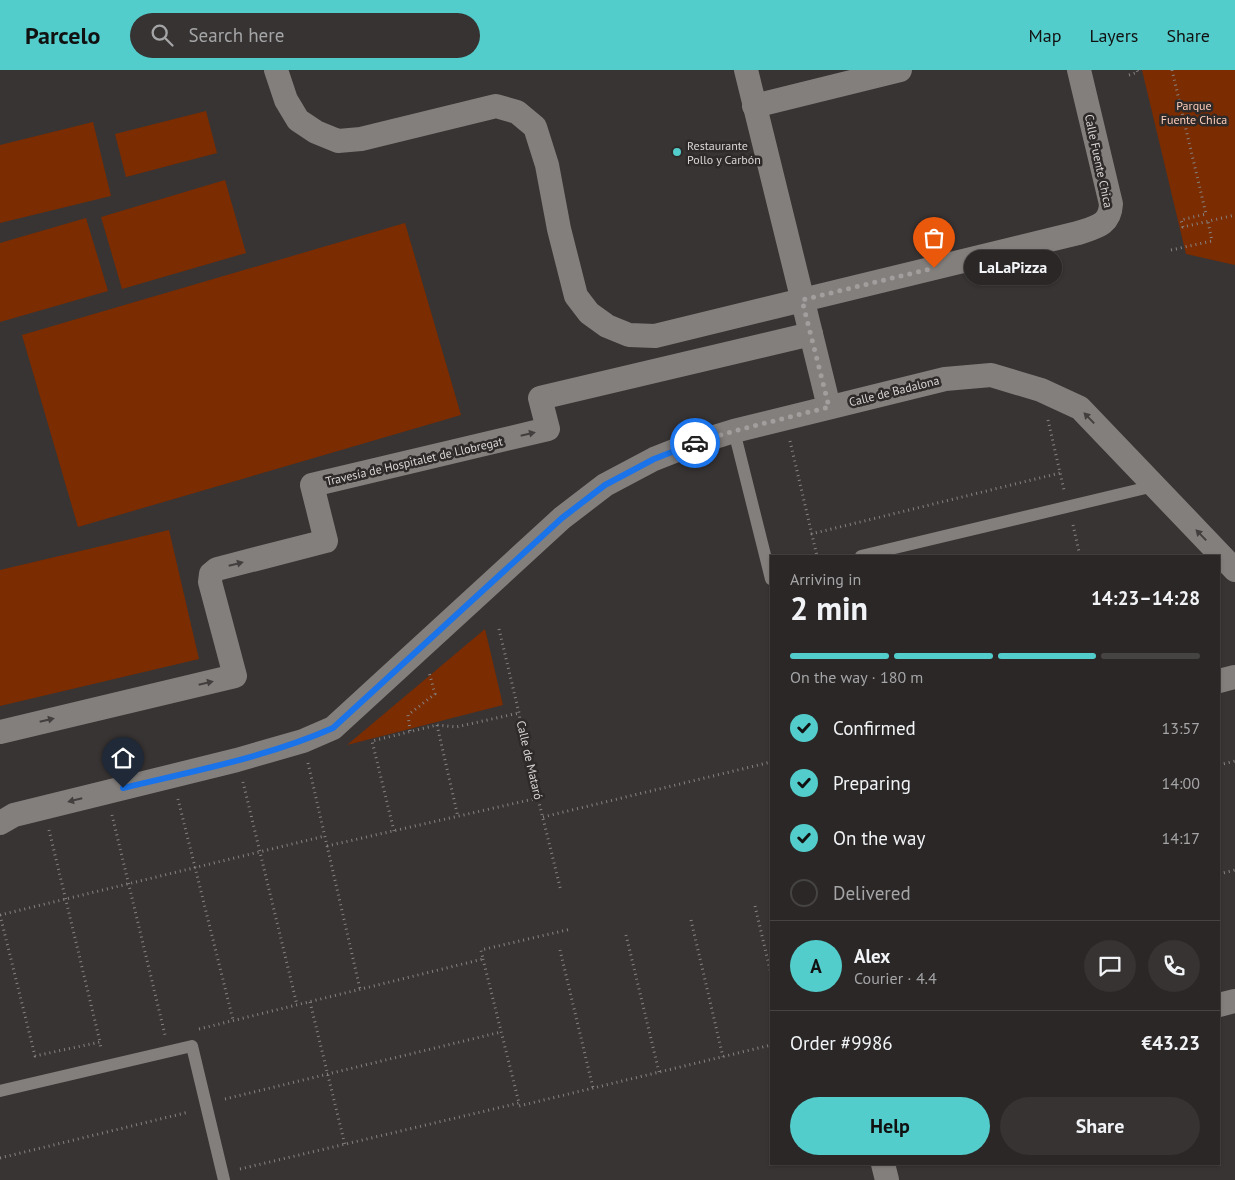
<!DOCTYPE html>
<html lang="en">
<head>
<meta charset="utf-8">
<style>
  body { margin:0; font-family:"PT Sans",sans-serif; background:#363332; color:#f1f3f6; height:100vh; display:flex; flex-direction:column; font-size:19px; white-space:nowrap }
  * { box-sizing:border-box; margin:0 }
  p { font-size:16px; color:#a5a5a7 }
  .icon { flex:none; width:28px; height:28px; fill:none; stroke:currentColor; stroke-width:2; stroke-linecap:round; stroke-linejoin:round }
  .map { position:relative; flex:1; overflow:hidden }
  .drawer { position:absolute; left:770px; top:485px; width:450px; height:610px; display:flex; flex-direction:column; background:#2a2726; border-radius:0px; box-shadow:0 1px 4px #0004,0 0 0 1px #464443 }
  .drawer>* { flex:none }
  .pin { position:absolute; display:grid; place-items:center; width:42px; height:42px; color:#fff; margin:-51px -21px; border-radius:50% 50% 50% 0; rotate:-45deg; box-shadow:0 0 5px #0007 }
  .pin .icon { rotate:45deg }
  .courier { position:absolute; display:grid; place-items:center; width:50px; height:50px; margin:-25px; border:4px solid #1a73e8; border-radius:50%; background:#fff; color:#222; box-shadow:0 1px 6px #0007 }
  .bubble { position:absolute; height:35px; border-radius:18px; background:#2a2726; box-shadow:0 1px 4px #0004,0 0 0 1px #464443; font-size:16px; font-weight:700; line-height:35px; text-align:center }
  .summary em { font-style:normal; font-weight:700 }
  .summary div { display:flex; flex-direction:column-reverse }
  .summary { display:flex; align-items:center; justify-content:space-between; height:85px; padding:0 20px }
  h1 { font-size:32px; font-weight:700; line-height:38px }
  .bar { display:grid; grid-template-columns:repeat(4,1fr); gap:8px 5px; align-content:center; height:60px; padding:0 20px }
  .bar i { height:6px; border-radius:4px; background:#464443 }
  .bar .selected { background:#53cdcb }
  .bar p { grid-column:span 4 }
  .line { display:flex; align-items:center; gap:12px; padding:0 20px; border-top:1px solid #464443 }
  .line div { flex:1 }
  .round { display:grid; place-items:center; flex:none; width:52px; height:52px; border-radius:26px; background:#363332 }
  ol { padding:0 20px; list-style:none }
  li { display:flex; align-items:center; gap:15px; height:55px }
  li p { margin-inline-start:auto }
  li .icon { padding:5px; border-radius:50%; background:#53cdcb; color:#111; stroke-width:4 }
  li:last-child { color:#a5a5a7 }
  li i { width:28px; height:28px; border:2px solid #464443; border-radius:50% }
  .button { display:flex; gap:10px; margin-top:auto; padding:10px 20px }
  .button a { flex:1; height:58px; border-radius:30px; background:#53cdcb; color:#111; font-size:20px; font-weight:700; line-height:58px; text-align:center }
  .button a+a { background:#363332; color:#f1f3f6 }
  header { display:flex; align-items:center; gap:30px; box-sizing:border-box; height:70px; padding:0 25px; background:#53cdcb; color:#111 }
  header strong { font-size:24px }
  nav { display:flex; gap:28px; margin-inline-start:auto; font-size:18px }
  .search { width:350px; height:45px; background:#363332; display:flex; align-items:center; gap:12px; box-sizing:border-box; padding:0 18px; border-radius:28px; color:#a5a5a7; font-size:19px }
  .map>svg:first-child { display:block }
  .green { fill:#7b2c00 }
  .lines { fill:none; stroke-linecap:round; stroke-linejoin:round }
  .path { stroke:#868382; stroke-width:3; stroke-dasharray:1 4; stroke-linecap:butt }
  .service { stroke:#837f7d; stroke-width:12 }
  .minor { stroke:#837f7d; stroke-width:24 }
  .oneway { fill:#433f3e }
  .done { stroke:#a19e9d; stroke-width:5; stroke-dasharray:0 9 }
  .route { stroke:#1a73e8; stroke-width:6 }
  .poi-dot { fill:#53cdcb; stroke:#2e2a29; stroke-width:2 }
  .labels { text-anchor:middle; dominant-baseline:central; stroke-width:5; stroke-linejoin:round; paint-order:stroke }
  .park-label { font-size:12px; fill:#feceba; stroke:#2e2a29 }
  .poi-label { font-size:12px; fill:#d9d7d6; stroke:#2e2a29; text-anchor:start }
  .street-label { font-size:12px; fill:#d9d7d6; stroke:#2e2a29 }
</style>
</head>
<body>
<header>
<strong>Parcelo</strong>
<div class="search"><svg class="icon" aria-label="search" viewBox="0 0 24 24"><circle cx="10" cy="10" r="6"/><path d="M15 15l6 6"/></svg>Search here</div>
<nav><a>Map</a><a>Layers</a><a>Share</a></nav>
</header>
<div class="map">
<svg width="1235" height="1110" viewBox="0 0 1235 1110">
  <rect width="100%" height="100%" fill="#383433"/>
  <g class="green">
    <path d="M1142 0H1235V195L1186 184Z"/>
    <path d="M206 41 217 83 126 107 115 64Z"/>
    <path d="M93 52 111 126 0 153V75Z"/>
    <path d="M225 110 246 183 122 219 101 147Z"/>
    <path d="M86 148 108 221 0 252V173Z"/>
    <path d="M405 153 461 345 78 457 22 265Z"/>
    <path d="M169 460 199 589 0 636V500Z"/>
    <path d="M485 559 503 635 347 675Z"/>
  </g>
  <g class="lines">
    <g class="path">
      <path d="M1172 0 1206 144 1181 150 1183 157 1235 145"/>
      <path d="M1129 5 1138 2 1137 0"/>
      <path d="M1171 180 1212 171 1208 152"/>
      <path d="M1048 350 1064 420"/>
      <path d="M790 371 817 486"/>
      <path d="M1073 455 1080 486"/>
      <path d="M811 464 1060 403"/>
      <path d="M499 559 519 643 522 664 561 821"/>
      <path d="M437 655 458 747"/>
      <path d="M410 661 408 645 435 624 429 602"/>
      <path d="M308 693 360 919"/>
      <path d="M1219 695 1235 691"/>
      <path d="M243 712 297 935"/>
      <path d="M178 729 233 950"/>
      <path d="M112 745 165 965"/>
      <path d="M543 747 771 692"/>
      <path d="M49 760 100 972"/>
      <path d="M394 761 372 671 437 655 456 657 519 643"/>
      <path d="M327 776 538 728"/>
      <path d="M1219 804 1235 800"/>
      <path d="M755 836 771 904"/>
      <path d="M0 845 35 986 100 972 101 979"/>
      <path d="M0 845 325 766"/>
      <path d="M691 850 723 987"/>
      <path d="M626 865 659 1002"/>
      <path d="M560 880 593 1018"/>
      <path d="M483 889 519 1033"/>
      <path d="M310 932 345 1075"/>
      <path d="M199 959 483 889 481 880 571 859"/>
      <path d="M225 1029 501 962"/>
      <path d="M0 1088 189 1042"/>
      <path d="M240 1099 519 1033V1036L771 975"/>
    </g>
    <g class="service">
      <path d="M734 361 771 509"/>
      <path d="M861 486 1154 416"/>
      <path d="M0 1021 192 976 224 1110"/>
    </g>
    <g class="minor">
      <path d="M276 0 286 30 298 50 316 62 338 71 361 69 496 36 517 42 535 57 547 95 559 159 576 226 589 243 607 256 629 265 655 266 1078 163C1096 157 1110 155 1111 134L1079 0"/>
      <path d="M746 0 829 337"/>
      <path d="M754 36 900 0"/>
      <path d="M1219 611 1235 607"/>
      <path d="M0 662 235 606 210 512 211 504 217 499 326 471 312 415 548 359 540 328 811 264"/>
      <path d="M0 753 14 745 237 690 303 671 333 658 562 448 605 415 654 389 692 374 734 361 945 309 991 305 1041 320 1080 338 1235 500"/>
      <path d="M1219 935 1235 931"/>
      <path d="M883 1094 887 1110"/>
    </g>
  </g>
  <defs><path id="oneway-solid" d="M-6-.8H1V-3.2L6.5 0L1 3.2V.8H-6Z" transform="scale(1.25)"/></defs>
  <g class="oneway">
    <use href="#oneway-solid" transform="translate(1089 348) rotate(-134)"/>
    <use href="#oneway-solid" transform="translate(528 364) rotate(-13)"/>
    <use href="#oneway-solid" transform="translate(1201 465) rotate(-134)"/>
    <use href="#oneway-solid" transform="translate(236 494) rotate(-14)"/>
    <use href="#oneway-solid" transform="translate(206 613) rotate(-13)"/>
    <use href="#oneway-solid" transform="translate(47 650) rotate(-13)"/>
    <use href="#oneway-solid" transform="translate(75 730) rotate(166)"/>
  </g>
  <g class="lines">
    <path class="done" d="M695 373 734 361 829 337 802 230 934 198"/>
    <path class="route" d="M123 718C194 701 267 687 333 658L562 448 605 415 654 389 695 373"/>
  </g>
  <circle class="poi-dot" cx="677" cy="82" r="5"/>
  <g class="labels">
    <g class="park-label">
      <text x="1194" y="35">Parque<tspan x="1194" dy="14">Fuente Chica</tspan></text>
    </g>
    <g class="poi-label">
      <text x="687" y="75">Restaurante<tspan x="687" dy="14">Pollo y Carbón</tspan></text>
    </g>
    <g class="street-label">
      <text transform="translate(1099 91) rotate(78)">Calle Fuente Chica</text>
      <text transform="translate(894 321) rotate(-14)">Calle de Badalona</text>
      <text transform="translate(414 391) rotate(-13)">Travesía de Hospitalet de Llobregat</text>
      <text transform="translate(530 690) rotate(77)">Calle de Mataró</text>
    </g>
  </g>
</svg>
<div class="pin" style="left:934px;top:198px;background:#ea580c"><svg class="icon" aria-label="bag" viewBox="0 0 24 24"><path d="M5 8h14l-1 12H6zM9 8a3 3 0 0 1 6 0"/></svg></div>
<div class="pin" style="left:123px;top:718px;background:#1f2937"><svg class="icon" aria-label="home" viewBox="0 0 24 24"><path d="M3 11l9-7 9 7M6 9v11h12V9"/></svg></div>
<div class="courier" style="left:695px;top:373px"><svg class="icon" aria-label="car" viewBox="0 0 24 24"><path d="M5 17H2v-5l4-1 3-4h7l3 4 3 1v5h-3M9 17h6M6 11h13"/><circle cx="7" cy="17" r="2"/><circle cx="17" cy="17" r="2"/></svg></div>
<div class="bubble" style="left:964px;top:180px;width:98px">LaLaPizza</div>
<section class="drawer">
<div class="summary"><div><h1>2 min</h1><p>Arriving in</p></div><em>14:23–14:28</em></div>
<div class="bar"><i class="selected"></i><i class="selected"></i><i class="selected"></i><i></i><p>On the way · 180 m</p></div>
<ol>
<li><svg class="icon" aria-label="check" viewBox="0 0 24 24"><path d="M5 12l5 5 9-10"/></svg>Confirmed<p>13:57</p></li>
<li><svg class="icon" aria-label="check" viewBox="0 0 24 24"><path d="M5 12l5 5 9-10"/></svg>Preparing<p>14:00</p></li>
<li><svg class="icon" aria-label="check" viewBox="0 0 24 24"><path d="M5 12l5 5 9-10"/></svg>On the way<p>14:17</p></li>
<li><i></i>Delivered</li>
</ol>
<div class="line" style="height:90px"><b class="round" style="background:#53cdcb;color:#111">A</b><div><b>Alex</b><p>Courier · 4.4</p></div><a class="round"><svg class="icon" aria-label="chat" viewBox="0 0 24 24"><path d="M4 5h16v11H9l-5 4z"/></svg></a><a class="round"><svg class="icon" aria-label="phone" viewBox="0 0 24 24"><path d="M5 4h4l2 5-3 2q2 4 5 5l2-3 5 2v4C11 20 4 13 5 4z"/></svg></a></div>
<div class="line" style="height:65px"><div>Order #9986</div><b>€43.23</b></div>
<div class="button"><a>Help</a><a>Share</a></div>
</section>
</div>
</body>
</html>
